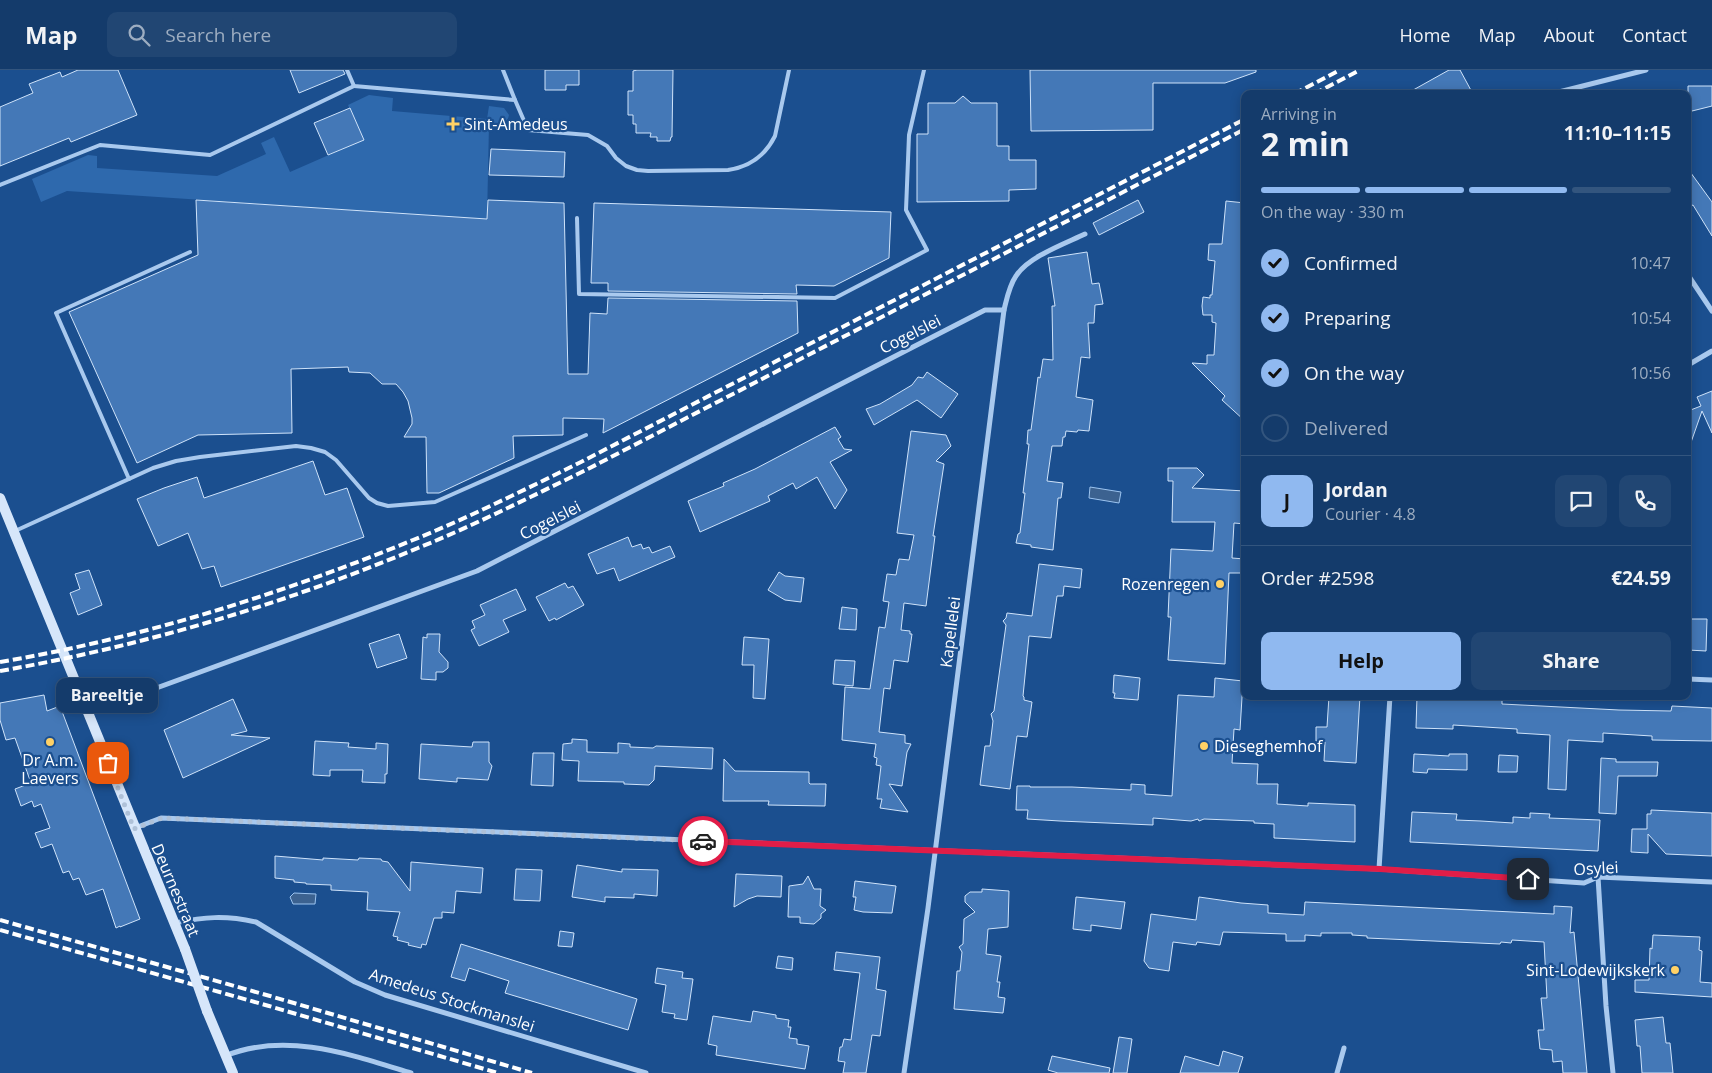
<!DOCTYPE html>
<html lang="en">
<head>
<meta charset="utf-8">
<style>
  body { margin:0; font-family:"Open Sans",sans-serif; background:#214673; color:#f1f3f6; height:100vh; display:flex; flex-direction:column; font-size:19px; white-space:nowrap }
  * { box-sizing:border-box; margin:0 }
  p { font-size:16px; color:#9dadc1 }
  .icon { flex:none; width:28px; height:28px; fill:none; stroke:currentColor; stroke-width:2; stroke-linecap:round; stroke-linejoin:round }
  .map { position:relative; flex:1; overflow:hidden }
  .drawer { position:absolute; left:1241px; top:20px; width:450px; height:610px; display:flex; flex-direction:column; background:#143b6b; border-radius:10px; box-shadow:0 2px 12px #0003,0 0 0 1px #33557e }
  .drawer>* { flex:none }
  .pin { position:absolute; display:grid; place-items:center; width:42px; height:42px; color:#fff; margin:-21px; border-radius:10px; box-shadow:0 2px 8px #0006 }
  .courier { position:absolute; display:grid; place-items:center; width:50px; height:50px; margin:-25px; border:4px solid #e11d48; border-radius:50%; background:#fff; color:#222; box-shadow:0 1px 6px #0007 }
  .bubble { position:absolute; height:35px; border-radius:10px; background:#143b6b; box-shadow:0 2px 12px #0003,0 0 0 1px #33557e; font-size:16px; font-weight:700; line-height:35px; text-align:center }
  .summary em { font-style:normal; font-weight:700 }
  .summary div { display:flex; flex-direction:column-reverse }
  .summary { display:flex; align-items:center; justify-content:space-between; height:85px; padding:0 20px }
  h1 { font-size:32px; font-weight:700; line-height:38px }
  .bar { display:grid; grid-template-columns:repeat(4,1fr); gap:8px 5px; align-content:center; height:60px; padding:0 20px }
  .bar i { height:6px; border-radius:4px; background:#33557e }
  .bar .on { background:#90b9f0 }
  .bar p { grid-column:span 4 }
  .line { display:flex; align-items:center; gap:12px; padding:0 20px; border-top:1px solid #33557e }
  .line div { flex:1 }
  .round { display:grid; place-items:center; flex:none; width:52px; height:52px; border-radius:10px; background:#214673 }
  ol { padding:0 20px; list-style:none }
  li { display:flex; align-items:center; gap:15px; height:55px }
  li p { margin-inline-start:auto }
  li .icon { padding:5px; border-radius:50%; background:#90b9f0; color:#111; stroke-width:4 }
  li:last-child { color:#9dadc1 }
  li i { width:28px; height:28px; border:2px solid #33557e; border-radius:50% }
  .button { display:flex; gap:10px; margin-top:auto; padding:10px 20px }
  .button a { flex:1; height:58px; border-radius:10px; background:#90b9f0; color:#111; font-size:20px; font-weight:700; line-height:58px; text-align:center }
  .button a+a { background:#214673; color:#f1f3f6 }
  header { display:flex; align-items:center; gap:30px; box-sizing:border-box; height:70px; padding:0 25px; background:#143b6b; border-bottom:1px solid #33557e }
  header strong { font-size:24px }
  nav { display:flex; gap:28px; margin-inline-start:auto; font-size:18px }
  .search { width:350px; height:45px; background:#214673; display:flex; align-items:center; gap:12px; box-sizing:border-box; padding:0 18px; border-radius:10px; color:#9dadc1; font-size:19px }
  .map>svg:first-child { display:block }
  .green { fill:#2e69ad }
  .water { fill:#3c6290; stroke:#9cc4f0 }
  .building { fill:#4478b7; stroke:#cfe3fa }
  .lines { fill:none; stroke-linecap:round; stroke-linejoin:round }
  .lane { stroke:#a9c9ee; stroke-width:4 }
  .street { stroke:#a9c9ee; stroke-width:5 }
  .secondary { stroke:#d6e6fa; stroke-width:10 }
  .rail { stroke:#fff; stroke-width:4; stroke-dasharray:9 4; stroke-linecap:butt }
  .secondary-bridge { stroke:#d6e6fa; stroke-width:10 }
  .done { stroke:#afc1d8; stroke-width:5; stroke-dasharray:0 9 }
  .route { stroke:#e11d48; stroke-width:6 }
  .poi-dot { fill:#ffd166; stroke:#1b4f8f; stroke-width:2 }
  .labels { text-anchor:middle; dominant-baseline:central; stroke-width:4.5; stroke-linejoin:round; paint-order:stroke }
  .poi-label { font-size:16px; fill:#fff; stroke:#1b4f8f; text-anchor:start }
  .street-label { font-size:16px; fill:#fff; stroke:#1b4f8f }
</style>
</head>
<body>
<header>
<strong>Map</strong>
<div class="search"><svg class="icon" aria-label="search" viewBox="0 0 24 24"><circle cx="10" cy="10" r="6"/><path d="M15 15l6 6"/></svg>Search here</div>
<nav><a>Home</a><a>Map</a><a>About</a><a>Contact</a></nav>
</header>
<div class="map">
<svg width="1712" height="1003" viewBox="0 0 1712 1003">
  <rect width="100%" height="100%" fill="#1b4f8f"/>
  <path class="green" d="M369 25 393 28 392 41 487 49 489 36 504 38 509 45C507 56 498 54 489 54L487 149 67 121 41 132 32 109 88 85 97 86V98L217 106 266 84 261 73 274 67 290 102 363 70 348 35Z"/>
  <g class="water">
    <path d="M1090 417 1121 422 1119 433 1089 428Z"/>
    <path d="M294 823 316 824 315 834H293L290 827Z"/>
  </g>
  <g class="building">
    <path d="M78 0H118L137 45 71 72 69 68 0 96V37L33 23 29 14 60 2 62 7Z"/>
    <path d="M290 0H343L345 4 299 23Z"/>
    <path d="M545 0H579V15H566V20H545Z"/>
    <path d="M637 0H673L672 67H671L670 71H657V67H650L651 63H636V54H633V45H628V21H633V1Z"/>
    <path d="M1030 0H1256V2L1225 13H1153V60L1031 61Z"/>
    <path d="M1449 0H1460L1473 24H1406Z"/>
    <path d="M1688 16H1712V36L1688 42Z"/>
    <path d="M963 26 971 33H997V76H1009V90H1036V119L1009 120V131L917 132V64H928V33H955Z"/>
    <path d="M350 38 364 70 328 85 314 53Z"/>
    <path d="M491 79 565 82 564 107 489 105Z"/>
    <path d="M1688 99 1712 132V166L1693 135 1688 137Z"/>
    <path d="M196 130 487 149 488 130 564 133 568 304H588L590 243 607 244 608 228 797 231 798 263 603 363 604 349 563 348V365L513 366 514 388 439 423H427L426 367H404L412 354V348L408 331 403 322 396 314H382L370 303 349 302 348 297 291 299 292 363 198 365 137 393 69 242 198 185Z"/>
    <path d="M1138 130 1144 142 1099 165 1093 153Z"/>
    <path d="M1226 131 1245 133V351L1222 330 1225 326 1192 293 1207 294V285H1214L1216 253 1212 252V245H1203L1202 236 1203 227 1210 228V225H1212L1215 191 1208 190 1209 174H1222Z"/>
    <path d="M594 133 891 142 889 188 834 216 796 215 797 224 608 221V213H591Z"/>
    <path d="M1087 182 1092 214 1099 213 1103 234 1095 235 1094 253H1088L1090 288 1081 287 1076 327 1093 330 1089 361 1078 360 1077 362 1066 361 1065 367H1063L1062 376H1052L1047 411 1063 413 1061 428H1058L1053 480 1031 477V475L1016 473 1018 464 1020 463 1025 423H1023L1029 374H1027L1028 360H1031L1038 307 1040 308 1043 289 1053 290 1052 236H1055L1048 188Z"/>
    <path d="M927 302 958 324 941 348 917 330 874 355 866 339 880 334 912 315 918 307 923 308Z"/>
    <path d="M1712 321V363L1702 341 1689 378 1688 377V341L1701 336 1697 327Z"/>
    <path d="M835 357 841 367 838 369 844 379 852 380 830 392 847 420 835 439 817 407 796 419 793 413 768 426 770 431 700 462 688 431 724 416 723 413 755 399Z"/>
    <path d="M911 361 946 365 951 376 936 391 944 394 933 466H935L926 536 904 533 901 560 910 561V564H912L908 592 894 590 890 619 884 618 879 662 905 665V673L911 674 907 682 902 716 889 714 908 742 880 738 882 729H877L881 696 876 695 877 688 874 687 876 674 842 670 845 617 870 619 879 557 885 558 889 532 883 531 887 504 896 505 899 489 909 490 914 465 897 463Z"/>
    <path d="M313 391 325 425 347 418 364 467 221 517 214 496 202 499 188 463 158 476 137 429 164 418 197 407 204 428Z"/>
    <path d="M1168 398H1197L1204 405 1192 418 1245 421V454L1234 453 1232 488 1245 489V503H1229L1225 594 1168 590 1171 547H1168L1171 479 1213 481 1215 452H1172L1173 411H1168Z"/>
    <path d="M628 467 632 477 641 474 643 479 649 477 652 483 670 476 675 487 619 511 614 498 597 504 588 484Z"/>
    <path d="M1039 494 1082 499 1080 518 1064 516 1063 526H1057L1051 568 1029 566 1023 626 1024 627V630L1032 632 1027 667 1017 666 1010 719 980 715 985 676H990L993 651 991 644 994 641 1006 555 1003 551 1006 548 1007 543 1032 546Z"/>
    <path d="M89 500 102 535 78 545 70 523 80 519 75 504Z"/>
    <path d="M779 502 785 506 804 508 801 532 785 530 768 520Z"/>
    <path d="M565 513 568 518 573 516 584 535 556 550 555 548 549 551 536 527Z"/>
    <path d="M516 519 526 540 503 550 509 562 479 576 471 560 475 558 472 551 485 545 480 535Z"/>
    <path d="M842 537 857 539 856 560 839 559Z"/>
    <path d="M1688 549H1707L1706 581 1688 580Z"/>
    <path d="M399 564 407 588 377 598 369 574Z"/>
    <path d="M427 564H440L439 582 448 592V598L443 602H436V610L421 609 423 567 427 568Z"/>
    <path d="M744 567 769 569 765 629 753 628 754 595H742Z"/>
    <path d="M835 590 855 591 853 616 833 614Z"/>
    <path d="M1114 605 1140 608 1138 630 1114 628 1115 623H1113Z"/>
    <path d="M1215 608 1243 611 1240 660 1234 659 1232 693 1258 694 1257 714H1278L1277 734 1308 736V733L1355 735V772L1274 768V754L1254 753V751L1204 749 1199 751 1198 749 1191 751 1153 748V755L1060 751 1027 749 1028 740H1016L1017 716H1030V717H1072L1131 720V714L1145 715V724L1172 726 1178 625 1214 627Z"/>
    <path d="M44 625 47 641 60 636 140 849 120 857V856L116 858 103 819 86 825 79 808 73 810 69 801 63 803 52 774 41 778 35 763 50 758 41 734 34 737 32 731 21 736 15 719 31 713 15 668 6 670 0 650V633Z"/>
    <path d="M1329 626H1360L1356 693 1324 691 1325 672 1316 671V657H1327Z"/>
    <path d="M1417 626 1502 629V634L1619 640 1671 641 1672 636 1712 638V671L1652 670V666L1603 663V672L1568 670 1566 720 1548 719 1550 665 1517 663V659L1453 655V659L1416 658Z"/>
    <path d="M233 629 247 661 231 665 270 668 183 708 164 660Z"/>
    <path d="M572 669 587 670V682L618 683V673L630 674V677L653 678 656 676 713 678 712 699 655 696 654 710 649 715 624 714V712L578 711 579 691 562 690 563 674 572 673Z"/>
    <path d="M315 671 349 673 348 677 376 679V673L388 674 387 704H385V713L362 712 363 700H330V706L313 705Z"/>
    <path d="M473 672H489V692L492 696 488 710 457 708V712L419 709 421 674 472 677Z"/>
    <path d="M533 683H554L553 716 531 715Z"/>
    <path d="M1414 684 1449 686V684H1467V700L1428 699 1427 703 1413 702Z"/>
    <path d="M1499 685 1518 686 1517 702H1498Z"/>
    <path d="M1601 688 1616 689V692H1658L1657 706H1618L1616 744 1599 743Z"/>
    <path d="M724 689 735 701 809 702V713L810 714H826L825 736 768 735 769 731H723Z"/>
    <path d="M1651 740 1712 743V786L1666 784 1648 764V783L1631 782 1632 759H1647V744H1651Z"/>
    <path d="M1412 742 1457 744 1456 750 1481 751 1513 753V747L1530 748V743L1550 744 1549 748 1600 750 1598 781 1410 772Z"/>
    <path d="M275 786 323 790V788L358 790 359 788 381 789 382 791 388 792 410 821 411 792 483 798 481 823 456 821 454 843 442 842V848H434L426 875 422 874 421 878 408 875 409 873 397 870 398 867 393 866 400 842 367 840 368 822 331 820V815L306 814V813L294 812V810L275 808Z"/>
    <path d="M577 795 622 802V799L658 800 657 826 634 824V828L605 827V832L572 827Z"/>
    <path d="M516 799 542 800 540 831 514 830Z"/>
    <path d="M736 804 782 806 781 827 757 826 748 829 734 837Z"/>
    <path d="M808 806 814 819H821L820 836 826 840 821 844V848L814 854 800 853V847H788L789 816 803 814Z"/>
    <path d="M855 811 896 816 892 843 863 842 854 840 856 827H853Z"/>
    <path d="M982 819 1009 821 1008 857 988 859 986 884 1001 886 997 912H1000L998 927 1005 928 1003 943 954 939 957 901H960L962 882 959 877 963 874 964 849 975 842 965 832V826L970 822H982Z"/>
    <path d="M1076 827 1125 832 1121 859 1091 855V861L1073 859Z"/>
    <path d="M1199 827 1241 833 1268 835V843L1304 845 1305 832 1554 844V836L1572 837 1570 863 1574 862 1587 1003H1563L1562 991 1553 992 1552 980 1540 979 1538 960H1544L1541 928H1547L1544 872 1512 870 1511 873 1501 872 1500 874 1367 868V866L1352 865V863H1321V866L1305 865V871H1286V864L1223 862 1220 875 1197 872 1196 875 1173 872 1169 901 1149 898 1144 891 1151 844 1196 850Z"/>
    <path d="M560 861 574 863 572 877 558 876Z"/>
    <path d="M1653 865 1700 867 1699 880 1702 881 1700 912 1712 913V927L1635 922V910H1649L1650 878 1652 879Z"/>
    <path d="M461 874 637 929 628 960 505 923 509 911 469 898 465 911 451 907Z"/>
    <path d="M836 882 880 887 876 919 886 921 880 966 872 965 866 1003H843L845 992 838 991 840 977H842L844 969 851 970 860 903 834 900Z"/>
    <path d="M778 886 793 888 792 900 776 898Z"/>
    <path d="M657 898 683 902 682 908 693 909 687 950 674 948 675 944 662 942 666 915 655 913Z"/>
    <path d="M753 941 776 945V948L789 950 788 957H791L789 968 797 969V974L809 976 805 999 716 985 717 976 708 974 713 946 751 952Z"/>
    <path d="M1663 947 1666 973H1670L1673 1003H1642L1640 976H1637L1635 950Z"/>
    <path d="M1119 967 1132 969 1127 1003H1113Z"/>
    <path d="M1223 981 1243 987 1238 1003H1180L1185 986 1219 996Z"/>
    <path d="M1052 986 1110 998 1109 1003H1058L1048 1000Z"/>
  </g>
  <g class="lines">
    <g class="lane">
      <path d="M347 0 354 16 515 30 528 60 588 65 607 76 616 88 626 96 637 100 648 101 728 100C749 97 765 86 775 66L789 0"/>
      <path d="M503 0 515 30"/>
      <path d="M0 115 100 75 210 85 354 16"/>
      <path d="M577 148 579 224 835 228 927 180 906 140 909 65 924 0"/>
      <path d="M129 409 56 243 190 182"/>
      <path d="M15 461 153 398 176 391 200 387 296 376 311 378 325 382 336 390 369 428 377 433 388 436 435 432 586 365"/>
    </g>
    <g class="street">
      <path d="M1551 24 1646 0"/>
      <path d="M1688 205 1712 241"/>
      <path d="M1688 295 1712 281"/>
      <path d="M1688 609 1712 610"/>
      <path d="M88 643 477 501 985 240H1004"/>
      <path d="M135 758 161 748 1379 799 1584 813 1598 807 1712 812"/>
      <path d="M1379 799 1390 626"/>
      <path d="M1598 807 1606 936 1613 1003"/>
      <path d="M174 853C205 847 224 845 256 852L355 912 385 925 646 1003"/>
      <path d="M225 986C286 961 352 985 411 1003"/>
      <path d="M904 1003 928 838 1004 240C1007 228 1009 216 1016 206 1028 187 1064 174 1085 164"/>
      <path d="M1337 1003 1344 978"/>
    </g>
    <g class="secondary">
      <path d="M0 428 185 879"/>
      <path d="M207 941 233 1003"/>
    </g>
    <g class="rail">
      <path d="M1294 24 1340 0"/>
      <path d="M1314 24 1360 0"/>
      <path d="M0 592C142 568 281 524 413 470 470 447 526 419 581 392L1245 49"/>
      <path d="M0 601C143 576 284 534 418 478 475 455 530 427 586 400L1245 59"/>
      <path d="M0 850 270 926 532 1003"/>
      <path d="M0 860 269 936 498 1003"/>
    </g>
    <path class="secondary-bridge" d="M185 879 207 941"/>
  </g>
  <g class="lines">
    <path class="done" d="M108 693 134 759 162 748 703 771"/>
    <path class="route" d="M703 771 1380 799 1528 809"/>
  </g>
  <g class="poi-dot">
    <path d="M450.5 46.5h5v5h5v5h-5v5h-5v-5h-5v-5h5z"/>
    <circle cx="1220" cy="514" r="5"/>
    <circle cx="50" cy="672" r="5"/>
    <circle cx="1204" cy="676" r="5"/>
    <circle cx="1675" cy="900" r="5"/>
  </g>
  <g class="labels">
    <g class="poi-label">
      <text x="464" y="54">Sint-Amedeus</text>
      <text x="1210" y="514" text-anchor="end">Rozenregen</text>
      <text x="1214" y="676">Dieseghemhof</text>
      <text x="50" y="690" text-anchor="middle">Dr A.m.<tspan x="50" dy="18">Laevers</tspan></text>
      <text x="1665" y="900" text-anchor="end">Sint-Lodewijkskerk</text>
    </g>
    <g class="street-label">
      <text transform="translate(910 264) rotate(-27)">Cogelslei</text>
      <text transform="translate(550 450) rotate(-27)">Cogelslei</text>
      <text transform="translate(950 562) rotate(-83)">Kapellelei</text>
      <text transform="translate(1596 798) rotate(-3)">Osylei</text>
      <text transform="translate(176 820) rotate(67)">Deurnestraat</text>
      <text transform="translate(452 930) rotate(18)">Amedeus Stockmanslei</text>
    </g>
  </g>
</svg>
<div class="pin" style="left:108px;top:693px;background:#ea580c"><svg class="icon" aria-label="bag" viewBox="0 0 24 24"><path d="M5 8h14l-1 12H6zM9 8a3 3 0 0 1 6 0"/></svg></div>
<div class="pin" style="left:1528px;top:809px;background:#1f2937"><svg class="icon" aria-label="home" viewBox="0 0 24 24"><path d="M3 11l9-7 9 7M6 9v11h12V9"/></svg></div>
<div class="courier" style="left:703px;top:771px"><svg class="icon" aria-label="car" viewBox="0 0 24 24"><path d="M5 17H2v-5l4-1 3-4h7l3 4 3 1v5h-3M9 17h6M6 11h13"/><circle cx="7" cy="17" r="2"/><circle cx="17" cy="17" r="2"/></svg></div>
<div class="bubble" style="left:56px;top:608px;width:102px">Bareeltje</div>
<section class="drawer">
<div class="summary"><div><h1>2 min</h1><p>Arriving in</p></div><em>11:10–11:15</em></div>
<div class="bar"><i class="on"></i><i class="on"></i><i class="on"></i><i></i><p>On the way · 330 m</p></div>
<ol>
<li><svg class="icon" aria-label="check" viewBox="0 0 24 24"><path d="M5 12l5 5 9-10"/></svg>Confirmed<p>10:47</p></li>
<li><svg class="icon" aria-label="check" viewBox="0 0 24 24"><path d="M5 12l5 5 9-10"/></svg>Preparing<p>10:54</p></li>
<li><svg class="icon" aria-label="check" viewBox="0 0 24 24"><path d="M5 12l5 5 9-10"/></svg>On the way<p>10:56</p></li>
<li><i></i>Delivered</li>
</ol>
<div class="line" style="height:90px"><b class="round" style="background:#90b9f0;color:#111">J</b><div><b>Jordan</b><p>Courier · 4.8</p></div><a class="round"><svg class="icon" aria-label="chat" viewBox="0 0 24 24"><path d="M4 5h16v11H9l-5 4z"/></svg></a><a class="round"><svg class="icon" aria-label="phone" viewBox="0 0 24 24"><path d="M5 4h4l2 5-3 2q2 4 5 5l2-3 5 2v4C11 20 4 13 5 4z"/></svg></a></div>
<div class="line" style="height:65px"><div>Order #2598</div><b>€24.59</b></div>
<div class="button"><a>Help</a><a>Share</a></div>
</section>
</div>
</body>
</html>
